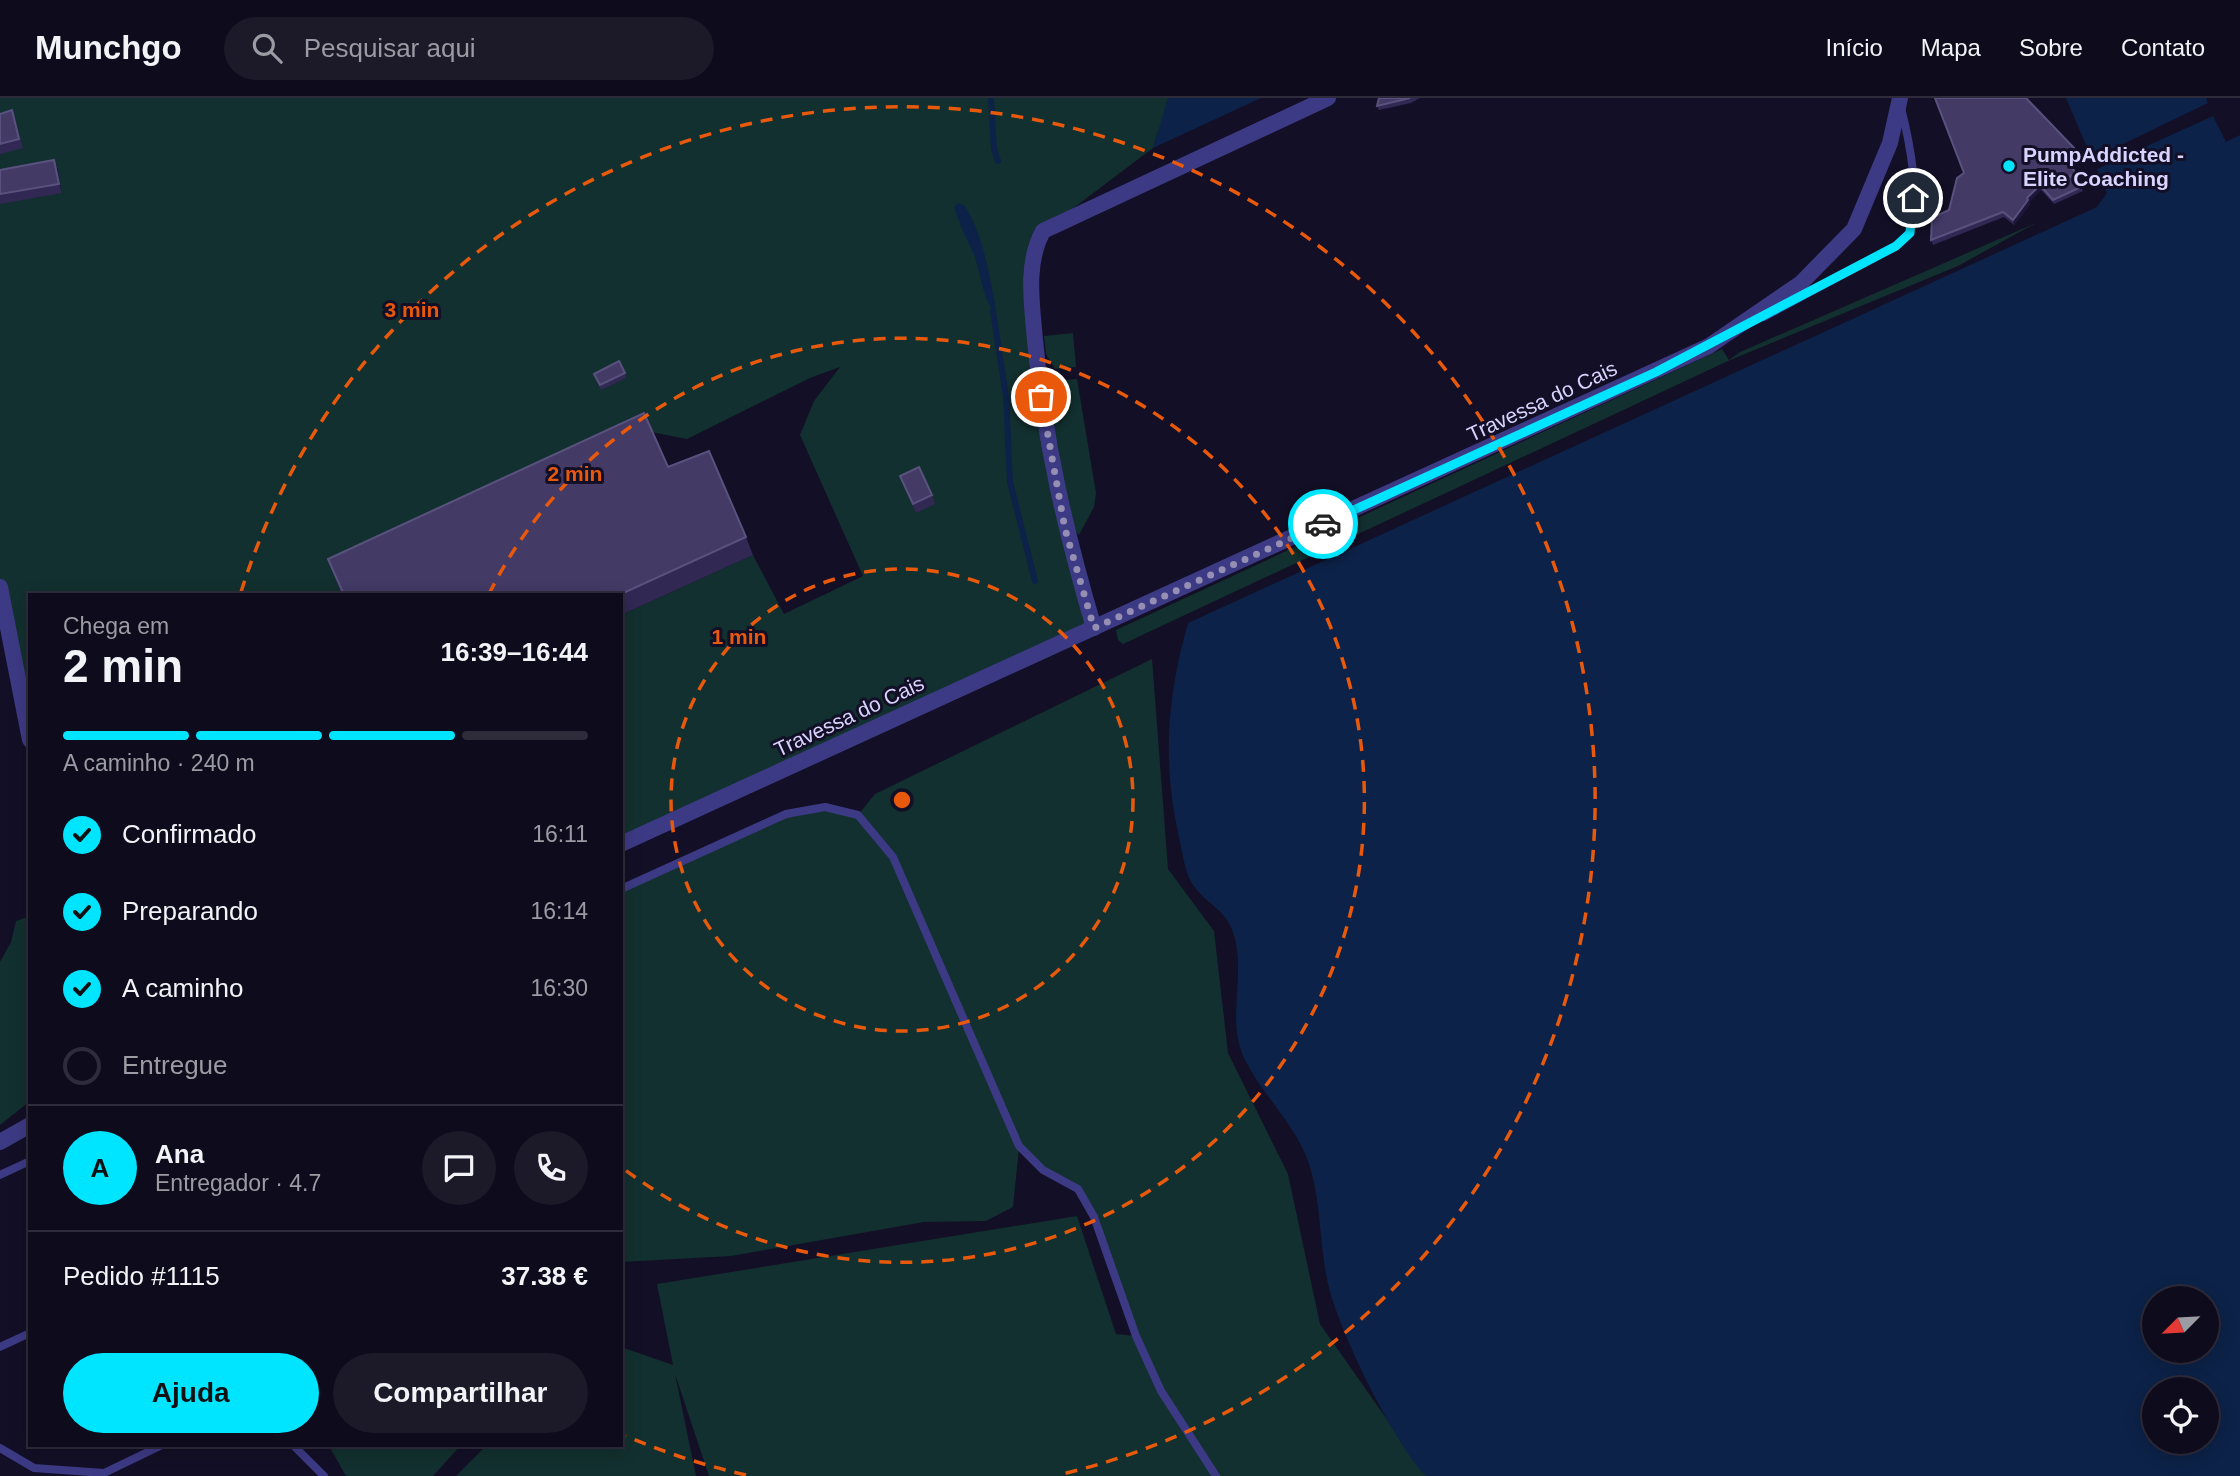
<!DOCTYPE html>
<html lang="pt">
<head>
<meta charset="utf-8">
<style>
  body { margin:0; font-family:Helvetica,sans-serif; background:#1c1929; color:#f1f3f6; height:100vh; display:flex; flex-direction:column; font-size:26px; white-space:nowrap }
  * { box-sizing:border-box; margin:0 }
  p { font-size:23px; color:#9b9ba3 }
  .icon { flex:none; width:38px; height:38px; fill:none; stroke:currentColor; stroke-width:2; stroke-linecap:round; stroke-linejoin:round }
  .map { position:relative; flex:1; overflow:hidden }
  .details { position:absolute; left:28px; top:495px; width:595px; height:854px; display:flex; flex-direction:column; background:#0e0b1c; border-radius:0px; box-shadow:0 4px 18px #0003,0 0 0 2px #2e2b3b }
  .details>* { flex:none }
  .needle { width:46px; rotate:246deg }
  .tools { position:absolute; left:2142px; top:1188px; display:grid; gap:14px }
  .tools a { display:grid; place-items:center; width:77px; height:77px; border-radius:50%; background:#0e0b1c; box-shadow:0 4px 18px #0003,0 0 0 2px #2e2b3b; font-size:35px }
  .pin { position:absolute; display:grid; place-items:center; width:60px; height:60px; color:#fff; margin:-30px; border:4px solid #fff; border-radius:50%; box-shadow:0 2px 7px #0007 }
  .courier { position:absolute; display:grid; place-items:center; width:70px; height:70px; margin:-35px; border:5px solid #00e5ff; border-radius:50%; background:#fff; color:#222; box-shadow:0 2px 9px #0007 }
  .overview em { font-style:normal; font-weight:600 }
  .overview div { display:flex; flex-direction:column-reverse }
  .overview { display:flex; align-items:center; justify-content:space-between; height:119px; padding:0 35px }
  h1 { font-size:46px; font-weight:600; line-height:52px }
  .bar { display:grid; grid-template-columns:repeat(4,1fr); gap:10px 7px; align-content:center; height:84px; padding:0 35px }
  .bar i { height:9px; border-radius:5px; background:#2e2b3b }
  .bar .selected { background:#00e5ff }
  .bar p { grid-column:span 4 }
  .line { display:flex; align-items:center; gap:18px; padding:0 35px; border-top:2px solid #2e2b3b }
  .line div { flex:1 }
  .round { display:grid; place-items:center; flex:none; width:74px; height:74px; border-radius:37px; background:#1c1929 }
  ol { padding:0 35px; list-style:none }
  li { display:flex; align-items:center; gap:21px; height:77px }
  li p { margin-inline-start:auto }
  li .icon { padding:7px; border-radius:50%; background:#00e5ff; color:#111; stroke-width:4 }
  li:last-child { color:#9b9ba3 }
  li i { width:38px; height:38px; border:4px solid #2e2b3b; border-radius:50% }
  .button { display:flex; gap:14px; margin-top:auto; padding:14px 35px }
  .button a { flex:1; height:80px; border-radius:42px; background:#00e5ff; color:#111; font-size:28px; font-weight:600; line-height:80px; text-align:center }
  .button a+a { background:#1c1929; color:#f1f3f6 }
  header { display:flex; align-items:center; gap:42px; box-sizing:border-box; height:98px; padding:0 35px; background:#0e0b1c; border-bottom:2px solid #2e2b3b }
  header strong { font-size:33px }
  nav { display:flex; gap:38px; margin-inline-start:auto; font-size:24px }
  .search { width:490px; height:63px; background:#1c1929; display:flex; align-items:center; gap:18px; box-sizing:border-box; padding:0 24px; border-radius:38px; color:#9b9ba3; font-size:26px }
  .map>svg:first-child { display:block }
  .green { fill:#12302f; fill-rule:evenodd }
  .water { fill:#0c2248; fill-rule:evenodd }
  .pier { fill:#130f26 }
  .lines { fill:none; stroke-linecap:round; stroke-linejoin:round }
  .stream { stroke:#0c2248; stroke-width:6 }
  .service { stroke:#3d3a85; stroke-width:8 }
  .minor { stroke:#3d3a85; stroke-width:16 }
  .wall { fill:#312854 }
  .shaded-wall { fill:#1d163a }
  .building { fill:#433a66; stroke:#5a527e; stroke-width:2 }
  .done { stroke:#948fb3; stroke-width:7; stroke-dasharray:0 12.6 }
  .route { stroke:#00e5ff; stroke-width:9 }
  .ring { fill:none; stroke:#e8590c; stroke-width:3.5; stroke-dasharray:12 9 }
  .poi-dot { fill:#00e5ff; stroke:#130f26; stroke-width:2.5 }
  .labels { text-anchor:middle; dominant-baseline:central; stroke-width:6; stroke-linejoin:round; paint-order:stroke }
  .poi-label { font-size:21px; font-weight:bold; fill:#d9d4ff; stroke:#130f26; text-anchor:start }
  .street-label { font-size:21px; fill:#d9d4ff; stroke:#130f26 }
  .centre { fill:#e8590c; stroke:#130f26; stroke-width:3.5 }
  .ring-label { font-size:21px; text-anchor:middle; font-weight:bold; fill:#e8590c; stroke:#130f26; stroke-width:6; stroke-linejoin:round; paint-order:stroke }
</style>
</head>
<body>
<header>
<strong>Munchgo</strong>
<div class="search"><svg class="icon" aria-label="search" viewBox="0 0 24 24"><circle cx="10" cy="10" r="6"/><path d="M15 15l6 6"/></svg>Pesquisar aqui</div>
<nav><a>Início</a><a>Mapa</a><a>Sobre</a><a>Contato</a></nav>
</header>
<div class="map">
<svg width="2240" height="1378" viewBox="0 0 2240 1378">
  <rect width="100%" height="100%" fill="#130f26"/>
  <g class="green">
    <path d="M0 0H1258L1158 33 1153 50 1043 133 1034 150 1038 278 1094 530 621 746V517L753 457 784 516 863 478 800 337 814 303 840 269 810 280 687 341 651 334 335 479 342 497H30V642L0 489Z"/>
    <path d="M2098 110 2240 1378H709L675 1276 696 1378H456L486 1348H621V1249L673 1267 657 1186 1077 1118 1116 1236 1135 1238 1094 1119 1078 1092 1043 1072 1019 1050 1013 1109 986 1123 924 1124 731 1158 621 1164V791L786 716 825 709 858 717 875 696 1152 561 1168 771 1214 833 1228 955 1288 1076 1320 1226 1393 1330ZM2154 1200H2207V1253H2154ZM2154 1292H2207V1344H2154Z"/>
    <path d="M2036 125 1958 168 1728 263 1123 546 1118 542 1116 532 1722 251 1729 262 1740 254Z"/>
    <path d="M1073 235 1076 269 1055 271 1046 256 1044 238Z"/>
    <path d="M1077 281 1096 395 1094 409 1079 437 1076 434 1057 358 1049 291 1056 283Z"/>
    <path d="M30 818V1003L0 1027V864L11 844 16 823Z"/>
    <path d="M329 1348H460L433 1378H346Z"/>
  </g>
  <g class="water">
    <path d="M1168 0H1261L1153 50Z"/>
    <path d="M2066 0H2206L2208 5 2092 61Z"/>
    <path d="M2214 17 2226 43 2240 37V1378H1426C1394 1346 1335 1226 1327 1181 1320 1146 1320 1098 1309 1066 1296 1027 1263 998 1245 962 1226 924 1245 880 1235 841 1227 807 1204 809 1189 780 1184 768 1182 752 1179 739 1162 663 1167 599 1188 525L2097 109 2107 95 2097 71ZM2154 1200H2207V1253H2154ZM2154 1292H2207V1344H2154Z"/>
    <path d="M958 105 965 108C984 139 989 176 996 211L993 213C980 194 981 170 971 150 964 137 959 124 954 109Z"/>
  </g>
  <path class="pier" d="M2213 14 2217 16 2228 39 2240 34V37L2226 44 2213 18 2093 72 2095 68Z"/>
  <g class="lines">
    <g class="stream">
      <path d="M991 0 994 51 998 63"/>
      <path d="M993 213 1006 299 1010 384 1035 483"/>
    </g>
    <g class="service">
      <path d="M1764 219 1896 148C1900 144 1906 140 1908 136 1924 112 1908 37 1901 10"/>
      <path d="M621 791 786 716 825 709 858 717 893 759 1019 1048 1043 1072 1078 1091 1094 1119 1136 1238 1161 1293 1216 1378"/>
      <path d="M0 1077 30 1063"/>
      <path d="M0 1249 30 1235"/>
      <path d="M294 1348 324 1378"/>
      <path d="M0 1350 34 1370 104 1375 160 1348"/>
    </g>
    <g class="minor">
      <path d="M0 489 30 642"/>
      <path d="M1094 530C1066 435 1044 342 1035 242 1032 206 1025 166 1043 133L1328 0"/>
      <path d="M621 746 1709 248 1801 185 1854 131 1890 45 1900 0"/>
      <path d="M0 1044 30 1027"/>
    </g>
  </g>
  <g class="wall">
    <path d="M1379 0H1420L1411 5 1379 12 1377 8Z"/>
    <path d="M12 12 23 50 0 56V16Z"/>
    <path d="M2077 57 2070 64 2076 80 2074 81 2081 89 2083 93 2054 106 2041 92 2029 104 2030 107 2014 127 2004 119 1933 147 1931 142 1949 112Z"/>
    <path d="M0 72H58L62 95 0 106Z"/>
    <path d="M625 275 626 280 601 292 594 276Z"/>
    <path d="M668 369 746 439 753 457 621 517V497H342L328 461Z"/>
    <path d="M900 378 932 397 935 406 916 415Z"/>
  </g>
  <g class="shaded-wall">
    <path d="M2076 52 2077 57 2069 65 2068 60Z"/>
    <path d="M54 62 58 72 62 95 59 86Z"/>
    <path d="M2040 87 2041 92 2029 104 2030 107 2014 127 2013 122 2027 100Z"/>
  </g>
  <g class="building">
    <path d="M1379 0H1410L1377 8Z"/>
    <path d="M1935 0H2026L2076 52 2068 60 2075 75 2070 78 2081 89 2053 102 2040 87 2027 100 2028 102 2013 122 2003 114 1931 142 1932 120 1949 112 1957 80 1964 75Z"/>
    <path d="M12 12 19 41 0 46V16Z"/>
    <path d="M54 62 59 86 0 96V72Z"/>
    <path d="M619 263 625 275 600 287 594 276Z"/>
    <path d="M644 315 668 369 709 353 746 439 619 497H344L328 461Z"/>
    <path d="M919 369 932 397 913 406 900 378Z"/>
  </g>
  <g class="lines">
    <path class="done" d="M1041 299 1065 431 1094 530 1323 426"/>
    <path class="route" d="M1323 426 1656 274 1896 148 1910 135 1913 100"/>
  </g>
  <g class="ring">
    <circle cx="902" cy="702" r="231"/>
    <path d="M489 496A462 462 0 1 1 624 1071"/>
    <path d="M746 1377A693 693 0 0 1 626 1338M241 494A693 693 0 1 1 1058 1377"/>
  </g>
  <circle class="poi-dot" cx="2009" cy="68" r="7"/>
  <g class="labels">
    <g class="poi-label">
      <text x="2023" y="56">PumpAddicted -<tspan x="2023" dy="24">Elite Coaching</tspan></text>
    </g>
    <g class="street-label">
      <text transform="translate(1542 303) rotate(-25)">Travessa do Cais</text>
      <text transform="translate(849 618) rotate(-25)">Travessa do Cais</text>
    </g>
  </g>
  <circle cx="902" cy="702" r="10" class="centre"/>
  <g class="ring-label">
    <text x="412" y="219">3 min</text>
    <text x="575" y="383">2 min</text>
    <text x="739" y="546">1 min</text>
  </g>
</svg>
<div class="tools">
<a><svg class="needle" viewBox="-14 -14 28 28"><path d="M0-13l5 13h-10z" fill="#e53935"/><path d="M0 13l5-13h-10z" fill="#9b9ba3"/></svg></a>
<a><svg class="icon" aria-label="locate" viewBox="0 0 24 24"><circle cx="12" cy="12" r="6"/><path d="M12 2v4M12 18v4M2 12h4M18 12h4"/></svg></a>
</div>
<div class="pin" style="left:1041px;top:299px;background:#ea580c"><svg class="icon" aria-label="bag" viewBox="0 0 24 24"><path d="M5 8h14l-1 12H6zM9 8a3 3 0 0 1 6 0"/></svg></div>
<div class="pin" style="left:1913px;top:100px;background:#1f2937"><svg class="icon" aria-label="home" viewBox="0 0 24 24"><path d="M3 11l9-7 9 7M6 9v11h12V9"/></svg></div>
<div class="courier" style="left:1323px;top:426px"><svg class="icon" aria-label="car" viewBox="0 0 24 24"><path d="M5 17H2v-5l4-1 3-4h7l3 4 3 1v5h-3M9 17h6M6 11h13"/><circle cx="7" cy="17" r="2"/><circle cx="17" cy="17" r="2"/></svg></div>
<section class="details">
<div class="overview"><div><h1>2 min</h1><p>Chega em</p></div><em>16:39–16:44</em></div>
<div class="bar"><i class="selected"></i><i class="selected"></i><i class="selected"></i><i></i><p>A caminho · 240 m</p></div>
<ol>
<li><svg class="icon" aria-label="check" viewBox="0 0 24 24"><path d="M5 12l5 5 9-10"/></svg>Confirmado<p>16:11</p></li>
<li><svg class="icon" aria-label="check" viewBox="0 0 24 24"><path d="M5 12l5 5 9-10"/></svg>Preparando<p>16:14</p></li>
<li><svg class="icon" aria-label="check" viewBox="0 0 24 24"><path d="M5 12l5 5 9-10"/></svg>A caminho<p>16:30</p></li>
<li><i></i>Entregue</li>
</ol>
<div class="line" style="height:126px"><b class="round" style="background:#00e5ff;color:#111">A</b><div><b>Ana</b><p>Entregador · 4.7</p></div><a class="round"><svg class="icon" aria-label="chat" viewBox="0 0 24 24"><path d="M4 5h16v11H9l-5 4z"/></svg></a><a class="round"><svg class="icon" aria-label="phone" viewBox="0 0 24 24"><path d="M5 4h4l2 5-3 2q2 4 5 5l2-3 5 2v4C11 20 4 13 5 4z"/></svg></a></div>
<div class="line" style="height:91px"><div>Pedido #1115</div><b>37.38 €</b></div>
<div class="button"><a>Ajuda</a><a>Compartilhar</a></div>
</section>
</div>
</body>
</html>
